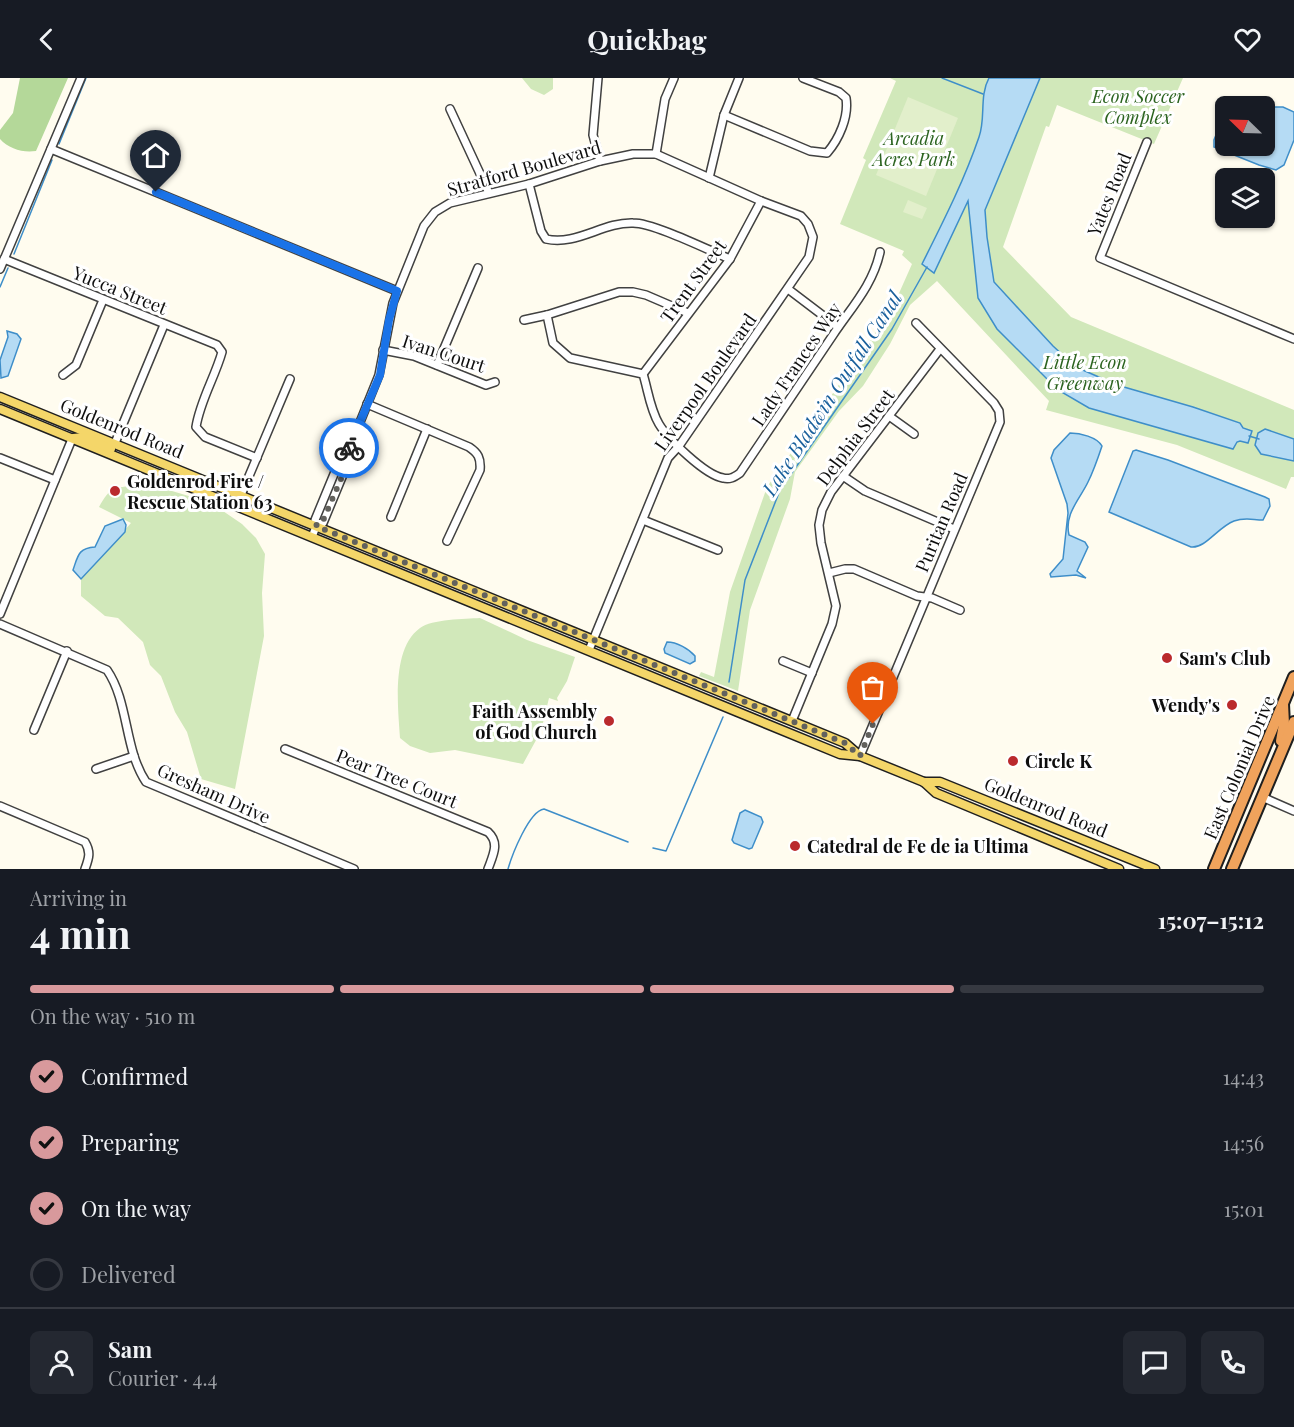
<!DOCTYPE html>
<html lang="en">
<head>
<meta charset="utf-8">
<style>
  body { margin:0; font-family:"Playfair Display",serif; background:#242831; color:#f1f3f6; height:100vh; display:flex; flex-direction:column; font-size:22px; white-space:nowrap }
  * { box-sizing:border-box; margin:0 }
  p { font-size:20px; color:#9ea1a6 }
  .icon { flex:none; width:33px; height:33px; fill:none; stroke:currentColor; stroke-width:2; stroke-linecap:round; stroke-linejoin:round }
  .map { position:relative; height:791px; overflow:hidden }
  .details { display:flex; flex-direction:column; background:#171b24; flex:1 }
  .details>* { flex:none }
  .needle { width:39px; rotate:293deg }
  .buttons { position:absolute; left:1215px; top:18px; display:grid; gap:12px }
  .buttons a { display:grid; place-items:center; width:60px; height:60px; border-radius:9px; background:#171b24; box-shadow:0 2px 4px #0004; font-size:30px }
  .pin { position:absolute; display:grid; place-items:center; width:51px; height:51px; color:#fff; margin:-62px -26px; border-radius:50% 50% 50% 0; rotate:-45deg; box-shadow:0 0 6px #0007 }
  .pin .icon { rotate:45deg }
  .courier { position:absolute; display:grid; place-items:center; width:60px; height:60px; margin:-30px; border:4px solid #1a73e8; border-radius:50%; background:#fff; color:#222; box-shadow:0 2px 8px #0007 }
  .summary em { font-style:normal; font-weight:700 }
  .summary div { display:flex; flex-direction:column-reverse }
  .summary { display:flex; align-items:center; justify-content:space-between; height:102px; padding:0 30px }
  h1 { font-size:39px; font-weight:700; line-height:45px }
  .bar { display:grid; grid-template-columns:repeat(4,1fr); gap:9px 6px; align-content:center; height:72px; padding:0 30px }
  .bar i { height:8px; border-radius:4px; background:#363941 }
  .bar .active { background:#d8999c }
  .bar p { grid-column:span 4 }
  .line { display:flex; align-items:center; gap:15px; padding:0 30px; border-top:2px solid #363941 }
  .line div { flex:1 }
  .round { display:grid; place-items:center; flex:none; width:63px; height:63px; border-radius:9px; background:#242831 }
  ol { padding:0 30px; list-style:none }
  li { display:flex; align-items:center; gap:18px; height:66px }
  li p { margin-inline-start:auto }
  li .icon { padding:6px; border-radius:50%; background:#d8999c; color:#111; stroke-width:4 }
  li:last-child { color:#9ea1a6 }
  li i { width:33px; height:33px; border:3px solid #363941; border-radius:50% }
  header { display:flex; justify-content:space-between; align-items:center; height:78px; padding:0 30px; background:#171b24; font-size:27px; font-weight:700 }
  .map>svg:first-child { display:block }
  .green { fill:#d1e8ba }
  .forest { fill:#b4d899 }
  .pitch { fill:#e2efcb }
  .water { fill:#b5dbf4; stroke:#3e8ec9; stroke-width:1.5 }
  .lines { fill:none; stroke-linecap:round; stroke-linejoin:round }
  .stream { stroke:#3e8ec9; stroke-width:1.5 }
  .minor-casing { stroke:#414141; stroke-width:10 }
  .major-casing { stroke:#1f1f1f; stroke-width:11 }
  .highway-casing { stroke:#1f1f1f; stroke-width:14 }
  .minor { stroke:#fff; stroke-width:7 }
  .major { stroke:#f4d669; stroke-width:8 }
  .highway { stroke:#f0a35c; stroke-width:10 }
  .done { stroke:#62615d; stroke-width:6; stroke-dasharray:0 10.8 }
  .route { stroke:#1a73e8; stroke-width:8 }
  .poi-dot { fill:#ba2a2d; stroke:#fff; stroke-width:2 }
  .labels { text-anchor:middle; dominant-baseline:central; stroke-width:6; stroke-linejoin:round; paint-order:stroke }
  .park-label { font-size:18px; font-style:italic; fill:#2c6420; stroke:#fff }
  .street-label { font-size:18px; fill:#0e0e0e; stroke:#fff }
  .poi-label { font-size:18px; font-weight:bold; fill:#0e0e0e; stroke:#fff; text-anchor:start }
  .water-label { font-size:20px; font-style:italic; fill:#1a609c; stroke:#fff }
</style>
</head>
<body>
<header><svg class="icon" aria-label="back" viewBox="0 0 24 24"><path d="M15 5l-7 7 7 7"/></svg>Quickbag<svg class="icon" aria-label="heart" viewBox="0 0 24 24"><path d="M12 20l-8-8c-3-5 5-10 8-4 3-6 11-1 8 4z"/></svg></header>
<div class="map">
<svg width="1294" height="791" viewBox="0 0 1294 791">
  <rect width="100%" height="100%" fill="#fffcef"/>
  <g class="green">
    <path d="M522 0H553V11L544 17 531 11Z"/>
    <path d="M890 0H1183L1154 66 1057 27 1049 49 1046 48 1003 169 1071 239 1294 332V399H1291L1286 411 1177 367 1046 332 1049 323 937 203 910 227 890 266 863 308 839 333 795 394 790 421 750 532 738 613 699 598 701 594 714 599 730 514 767 409 892 231 912 186 902 177 904 173 840 146 866 82 863 80 896 3Z"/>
    <path d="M136 408 162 410 202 422 220 431 242 446 256 460 265 476 262 515 264 558 235 711 201 701 187 654 175 634 161 598 150 587 143 564 118 540 105 538 81 518V501L131 445 99 429C110 409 114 409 136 408Z"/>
    <path d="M480 540 527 562 575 579 567 603 557 620 558 623 549 620 541 653 523 686 455 672 430 675 410 668 400 660C398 629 391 571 420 550 432 541 465 541 480 540Z"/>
  </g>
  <path class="forest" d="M20 0H68L36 73C23 75 9 71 0 61V52L13 35Z"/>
  <g class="pitch">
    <path d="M908 19 958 40 926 118 876 97Z"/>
    <path d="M908 122 927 130 922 141 903 134Z"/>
  </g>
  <g class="water">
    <path d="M989 0H1040L985 132 987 159 994 204 1053 268 1076 289 1117 307 1193 329 1240 345 1243 350 1252 353 1248 365 1240 363 1237 364 1233 371 1089 330 1058 312 997 251 978 220 968 123 934 195 922 186C943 144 964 103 979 59 986 40 979 18 989 0Z"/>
    <path d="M1275 29H1283L1294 34V62L1284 87 1276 92 1259 87 1214 69V62L1225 35 1226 68H1264L1265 35Z"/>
    <path d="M7 253 17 256 21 261 8 298 1 300 0 282 8 259Z"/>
    <path d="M1265 351 1294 361V383L1261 376 1255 367 1258 355Z"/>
    <path d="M1070 355C1080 355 1097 359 1102 368 1098 380 1094 392 1088 404 1080 421 1064 436 1069 457L1085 464 1088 469 1077 493 1086 500 1076 497 1051 499 1050 496 1063 481 1068 435 1067 426 1051 380 1054 372Z"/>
    <path d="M1136 372 1168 382 1265 419 1269 421 1270 428 1263 442C1253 442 1245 439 1234 443 1218 449 1205 471 1191 469L1109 434 1133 373Z"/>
    <path d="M123 441 126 447 125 454 81 501 73 492C78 478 78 470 95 469L105 448Z"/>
    <path d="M667 564C677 564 689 571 695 578V583L690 586 665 575 664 571Z"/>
    <path d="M745 732 761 739 763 744 752 770 749 771 734 765 732 762 740 735Z"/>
  </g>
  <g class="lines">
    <g class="stream">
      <path d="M942 0 983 16"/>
      <path d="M59 66 86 0"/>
      <path d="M14 176 52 82"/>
      <path d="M0 209 8 190"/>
      <path d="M1249 358 1259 361"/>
      <path d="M729 604 745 502 780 412 892 251 927 189"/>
      <path d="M653 770 666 773 723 639"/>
      <path d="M508 791C512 777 529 733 544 731L628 764"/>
    </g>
    <g class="minor-casing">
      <g id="minor">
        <path d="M598 0 593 57 600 83"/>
        <path d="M450 31 489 115"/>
        <path d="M724 37 810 73 827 75C839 61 849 39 846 20L839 14 803 0"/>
        <path d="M1147 64 1100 180 1294 261"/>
        <path d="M51 71 397 213"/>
        <path d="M656 76 665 21 674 0"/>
        <path d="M709 100 724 37 739 0"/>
        <path d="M529 106 541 153 546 161C576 168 603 144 633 145 654 145 708 172 730 181"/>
        <path d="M4 181 217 267 222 274C215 299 200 323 196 349L205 359 257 380"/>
        <path d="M0 191 81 0"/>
        <path d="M788 211 838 249"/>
        <path d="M547 237 553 265 570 280 643 296C648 312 650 331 659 346 668 361 705 397 723 400 730 402 734 399 740 395 771 349 802 303 833 257 851 230 873 207 880 174"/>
        <path d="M524 242 547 237 619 214H633L646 217 688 235"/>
        <path d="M383 272 414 278 486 307 495 304"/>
        <path d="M437 287 478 190"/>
        <path d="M643 296 730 181 761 123"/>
        <path d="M63 297 76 287 103 222"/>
        <path d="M367 326 469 369C478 375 481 380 480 392L447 463"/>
        <path d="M889 338 914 356"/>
        <path d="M115 365 164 247"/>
        <path d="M0 380 55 402"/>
        <path d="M843 398 865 413 954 451"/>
        <path d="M241 417 290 301"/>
        <path d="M391 439 427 351"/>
        <path d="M643 442 718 472"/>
        <path d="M317 446 323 445 347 387 349 371"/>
        <path d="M312 459 317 446 315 442 339 384 350 369 379 297 393 225 424 148 435 134 450 125 529 106 600 83 633 76H656L761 123 801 138 808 146 813 159 809 179 679 368 668 380 589 572"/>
        <path d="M829 495 845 491H854L917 518 932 520 960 532"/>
        <path d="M0 536 72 361"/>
        <path d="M0 546 107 592C129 624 124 671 146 704L354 791"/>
        <path d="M783 583 812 595"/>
        <path d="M792 643 832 546 836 528 821 465 819 447 822 432 831 414 940 271"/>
        <path d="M34 652 67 573"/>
        <path d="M285 671 488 754C500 765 493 777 488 791"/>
        <path d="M860 678 1000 344 999 333 994 325 916 245"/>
        <path d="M96 691 134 678"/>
        <path d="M1262 719 1294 733"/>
        <path d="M0 728 85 764C91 774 89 780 85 791"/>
      </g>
    </g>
    <g class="major-casing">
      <g id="major">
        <path d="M0 319 845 665 860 678 924 704 936 715 1119 791"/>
        <path d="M0 331 840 676 860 678"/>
        <path d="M73 360 84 359 111 371"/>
        <path d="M924 704H940L1155 791"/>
      </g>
    </g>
    <g class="highway-casing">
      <g id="highway">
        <path d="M1281 663 1284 646 1283 626"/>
        <path d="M1214 791 1294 599"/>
        <path d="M1232 791 1294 644"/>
      </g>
    </g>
    <use href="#minor" class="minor"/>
    <use href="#major" class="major"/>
    <use href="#highway" class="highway"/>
  </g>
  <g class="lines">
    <path class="done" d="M349 370 347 387 322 445 317 446 316 448 845 665 860 678 873 646"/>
    <path class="route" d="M156 114 397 213 389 242 380 297 349 370"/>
  </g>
  <g class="poi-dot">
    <circle cx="115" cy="413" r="6"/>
    <circle cx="1167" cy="580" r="6"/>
    <circle cx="1232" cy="627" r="6"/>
    <circle cx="609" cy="643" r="6"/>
    <circle cx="1013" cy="683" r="6"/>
    <circle cx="795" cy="768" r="6"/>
  </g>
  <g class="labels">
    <g class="park-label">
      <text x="1138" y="18">Econ Soccer<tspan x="1138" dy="21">Complex</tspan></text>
      <text x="914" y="60">Arcadia<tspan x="914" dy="21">Acres Park</tspan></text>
      <text x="1085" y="284">Little Econ<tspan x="1085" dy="21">Greenway</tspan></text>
    </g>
    <g class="street-label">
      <text transform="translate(524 90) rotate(-16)">Stratford Boulevard</text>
      <text transform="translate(1109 116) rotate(-68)">Yates Road</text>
      <text transform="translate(693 203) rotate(-54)">Trent Street</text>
      <text transform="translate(120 212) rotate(22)">Yucca Street</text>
      <text transform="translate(444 275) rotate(18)">Ivan Court</text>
      <text transform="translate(796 286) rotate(-56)">Lady Frances Way</text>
      <text transform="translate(705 304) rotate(-55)">Liverpool Boulevard</text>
      <text transform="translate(122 350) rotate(22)">Goldenrod Road</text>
      <text transform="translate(855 359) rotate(-53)">Delphia Street</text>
      <text transform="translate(941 444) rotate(-67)">Puritan Road</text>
      <text transform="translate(1239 689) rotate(-67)">East Colonial Drive</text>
      <text transform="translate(397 700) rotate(22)">Pear Tree Court</text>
      <text transform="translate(214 715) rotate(24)">Gresham Drive</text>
      <text transform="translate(1046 729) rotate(22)">Goldenrod Road</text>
    </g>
    <g class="poi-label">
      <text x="127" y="403">Goldenrod Fire /<tspan x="127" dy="21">Rescue Station 63</tspan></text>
      <text x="1179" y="580">Sam's Club</text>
      <text x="1220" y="627" text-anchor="end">Wendy's</text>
      <text x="597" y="633" text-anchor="end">Faith Assembly<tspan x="597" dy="21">of God Church</tspan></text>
      <text x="1025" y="683">Circle K</text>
      <text x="807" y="768">Catedral de Fe de ia Ultima</text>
    </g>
    <g class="water-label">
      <text transform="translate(831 315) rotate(-57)">Lake Bladwin Outfall Canal</text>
    </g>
  </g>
</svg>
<div class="buttons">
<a><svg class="needle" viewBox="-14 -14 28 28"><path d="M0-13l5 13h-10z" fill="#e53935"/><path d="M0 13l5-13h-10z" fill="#9ea1a6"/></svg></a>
<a><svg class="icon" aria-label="layers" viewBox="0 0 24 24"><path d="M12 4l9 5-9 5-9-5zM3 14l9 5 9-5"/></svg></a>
</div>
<div class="pin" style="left:873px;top:646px;background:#ea580c"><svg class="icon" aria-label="bag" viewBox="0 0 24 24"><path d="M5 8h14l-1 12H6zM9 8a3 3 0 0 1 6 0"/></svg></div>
<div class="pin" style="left:156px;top:114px;background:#1f2937"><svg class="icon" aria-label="home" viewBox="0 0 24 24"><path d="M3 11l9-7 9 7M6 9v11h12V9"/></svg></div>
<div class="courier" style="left:349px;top:370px"><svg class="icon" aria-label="bike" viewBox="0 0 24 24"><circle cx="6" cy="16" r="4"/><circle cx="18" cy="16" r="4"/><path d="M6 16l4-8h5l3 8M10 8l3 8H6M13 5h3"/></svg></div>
</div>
<section class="details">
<div class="summary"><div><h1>4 min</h1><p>Arriving in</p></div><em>15:07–15:12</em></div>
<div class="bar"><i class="active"></i><i class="active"></i><i class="active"></i><i></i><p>On the way · 510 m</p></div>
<ol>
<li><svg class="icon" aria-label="check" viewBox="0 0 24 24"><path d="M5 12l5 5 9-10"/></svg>Confirmed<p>14:43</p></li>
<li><svg class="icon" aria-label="check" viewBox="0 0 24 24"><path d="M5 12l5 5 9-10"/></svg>Preparing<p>14:56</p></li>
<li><svg class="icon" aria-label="check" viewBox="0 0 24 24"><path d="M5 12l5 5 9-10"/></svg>On the way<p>15:01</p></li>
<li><i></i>Delivered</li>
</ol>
<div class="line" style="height:108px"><a class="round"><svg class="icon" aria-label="person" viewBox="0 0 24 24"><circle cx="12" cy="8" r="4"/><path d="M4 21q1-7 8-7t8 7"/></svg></a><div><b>Sam</b><p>Courier · 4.4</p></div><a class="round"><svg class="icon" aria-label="chat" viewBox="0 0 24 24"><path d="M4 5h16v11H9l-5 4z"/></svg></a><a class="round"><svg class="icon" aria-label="phone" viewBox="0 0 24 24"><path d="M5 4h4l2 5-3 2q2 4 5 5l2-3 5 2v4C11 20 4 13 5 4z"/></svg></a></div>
</section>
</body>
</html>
